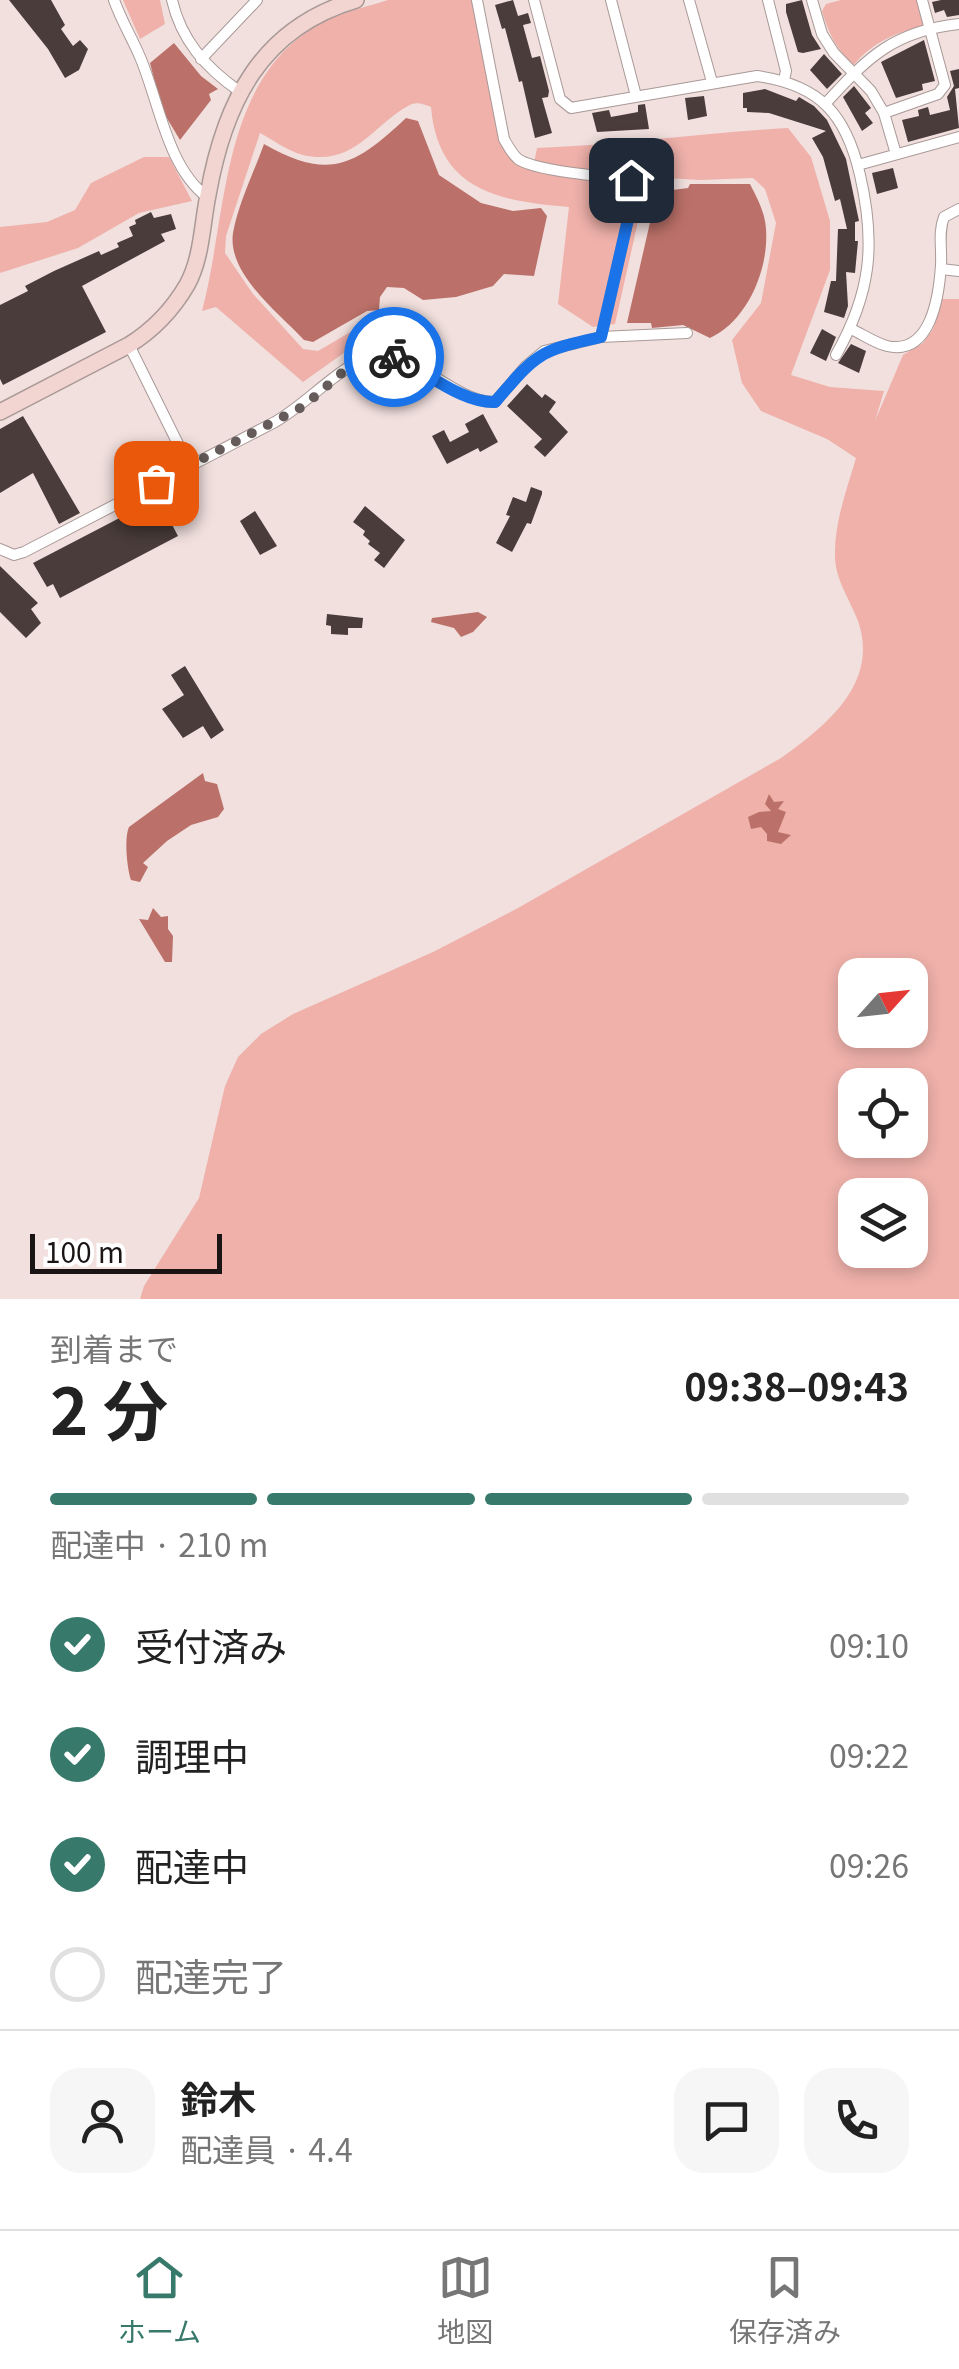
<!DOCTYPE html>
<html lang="ja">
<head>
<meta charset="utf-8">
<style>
  body { margin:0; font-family:Georgia,"Noto Sans JP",serif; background:#f6f6f6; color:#222; height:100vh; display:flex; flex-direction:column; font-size:38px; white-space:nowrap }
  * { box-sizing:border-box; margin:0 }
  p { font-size:32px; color:#767676 }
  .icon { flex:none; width:55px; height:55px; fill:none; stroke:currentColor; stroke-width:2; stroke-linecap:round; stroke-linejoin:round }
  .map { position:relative; height:1299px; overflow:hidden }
  .details { display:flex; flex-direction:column; background:#fff; flex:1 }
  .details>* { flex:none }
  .needle { width:65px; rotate:63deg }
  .fabs { position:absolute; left:838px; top:958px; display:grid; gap:20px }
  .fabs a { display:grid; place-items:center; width:90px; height:90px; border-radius:20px; background:#fff; box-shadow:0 5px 15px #0003; font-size:50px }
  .scale { position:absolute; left:30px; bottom:25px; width:192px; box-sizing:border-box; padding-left:10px; border:5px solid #1a1414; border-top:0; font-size:28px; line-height:35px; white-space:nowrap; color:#1a1414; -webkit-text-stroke:8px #fff; paint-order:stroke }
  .pin { position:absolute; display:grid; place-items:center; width:85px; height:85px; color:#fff; margin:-42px; border-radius:20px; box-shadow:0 5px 15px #0006 }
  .courier { position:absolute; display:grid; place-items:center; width:100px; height:100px; margin:-50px; border:8px solid #1a73e8; border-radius:50%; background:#fff; color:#222; box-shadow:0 2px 12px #0007 }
  .headline em { font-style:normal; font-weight:700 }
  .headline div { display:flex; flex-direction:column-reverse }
  .headline { display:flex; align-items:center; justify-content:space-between; height:170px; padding:0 50px }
  h1 { font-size:65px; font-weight:700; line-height:75px }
  .bar { display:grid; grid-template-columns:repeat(4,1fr); gap:15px 10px; align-content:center; height:120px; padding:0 50px }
  .bar i { height:12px; border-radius:8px; background:#e0e0e0 }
  .bar .selected { background:#37796b }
  .bar p { grid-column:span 4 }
  .line { display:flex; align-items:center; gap:25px; padding:0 50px; border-top:2px solid #e0e0e0 }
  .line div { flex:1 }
  .round { display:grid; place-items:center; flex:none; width:105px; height:105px; border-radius:30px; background:#f6f6f6 }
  ol { padding:0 50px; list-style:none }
  li { display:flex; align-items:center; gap:30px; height:110px }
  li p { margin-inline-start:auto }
  li .icon { padding:10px; border-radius:50%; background:#37796b; color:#fff; stroke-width:4 }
  li:last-child { color:#767676 }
  li i { width:55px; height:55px; border:5px solid #e0e0e0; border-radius:50% }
  .dock { display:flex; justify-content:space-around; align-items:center; height:140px; border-top:2px solid #e0e0e0; background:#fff; font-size:28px; color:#767676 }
  .dock a { display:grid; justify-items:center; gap:5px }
  .dock .selected { color:#37796b }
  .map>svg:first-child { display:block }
  .green { fill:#efb1aa; fill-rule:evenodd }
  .water { fill:#bb7169 }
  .building { fill:#493c3a }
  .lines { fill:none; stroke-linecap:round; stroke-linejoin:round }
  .street-casing { stroke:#a99997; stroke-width:12 }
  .secondary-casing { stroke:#a99997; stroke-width:18 }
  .street { stroke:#fff; stroke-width:10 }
  .secondary { stroke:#f2d4d1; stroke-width:15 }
  .done { stroke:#655b5b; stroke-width:10; stroke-dasharray:0 18 }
  .route { stroke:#1a73e8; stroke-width:12 }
</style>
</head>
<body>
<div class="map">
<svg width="959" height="1299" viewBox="0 0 959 1299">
  <rect width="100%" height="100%" fill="#f1e0de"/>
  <g class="green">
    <path d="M123 0H160L165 24 140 39Z"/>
    <path d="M388 0H473L502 143 533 168 537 148C621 145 704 133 788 128L811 157 830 221V270L791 375 830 387 884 391 875 421 903 355 923 343 933 329 942 299H959V1299H140L144 1286 199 1198 225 1086 238 1057 261 1034 293 1014 433 952 518 908 781 758C825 726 880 684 858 621 850 600 835 579 835 556 834 523 847 489 856 458L827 439 761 411 742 383 732 340 761 303 776 223 765 189 753 178 700 180 648 177 615 324 593 327 558 304 569 207C499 201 438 191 431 107 423 104 416 101 408 106 373 125 354 167 303 155 288 151 273 140 260 133L226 236 225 253 253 294 303 349 318 351 359 327 355 345 303 382 216 307 202 311C229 210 219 72 329 19 348 11 369 6 388 0ZM855 975H910V1030H855ZM855 1085H910V1140H855ZM855 1195H910V1250H855Z"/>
    <path d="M841 0H917L923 26C897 32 871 43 854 65 836 49 829 34 822 11L826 4Z"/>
    <path d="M144 157H169L192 201 139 213 78 248 0 273V227L47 222 75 210 91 183Z"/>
  </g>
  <g class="water">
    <path d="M174 43 201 76 218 89 209 94 211 100 180 140 162 110 150 63Z"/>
    <path d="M406 118 418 121 439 175 481 203 513 211 541 208 547 216 534 276 504 274 493 286 456 297 423 300 404 288 387 287 380 297 379 310 367 311 313 342 304 340C279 313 227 274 233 233 238 204 254 172 264 144 329 181 355 166 406 118Z"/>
    <path d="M690 184H750C757 198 765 212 766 229 769 270 747 321 710 338L683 325 652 328 651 323H627L657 192 688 188Z"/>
    <path d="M478 612 487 617 473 632 461 637 454 628 431 622 432 618Z"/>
    <path d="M203 773 205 781 217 784 224 809 218 817 191 825 167 841 143 863 148 867 140 882 131 880C127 868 124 838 129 827Z"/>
    <path d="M769 794 774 802 784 801 778 809 786 812 778 832 791 835 781 844 767 841V834L761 827 751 829 748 817 759 812 771 811 765 804Z"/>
    <path d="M153 908 161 917 168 916V929L173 936 172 962H165L139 919 148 920Z"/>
  </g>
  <g class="building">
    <path d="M9 0H51L65 25 61 29 73 46 80 40 88 49 79 70 65 78 48 49Z"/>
    <path d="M513 0 518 16 528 13 531 23 523 25 532 58 540 56 549 91 548 97 542 98 552 133 535 138 522 81 519 82 505 28 502 29 495 5Z"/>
    <path d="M802 0 812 35 821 49 803 53 798 52 786 12V4Z"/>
    <path d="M941 0H959V15L947 17 944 10 935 13 932 2Z"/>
    <path d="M924 40 935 81 922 84 923 90 896 98 881 62Z"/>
    <path d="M824 54 842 74 827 89 810 70Z"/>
    <path d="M959 69V88L955 89 959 128 908 142 902 120 919 116 918 110 928 107 930 115 950 110 947 97 954 86 950 71Z"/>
    <path d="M854 86 871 108 865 113 873 123 862 131 843 97Z"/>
    <path d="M765 89 796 101 799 97 814 106 827 120 846 159 859 221 855 222V241H858L855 273 846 272 848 306 844 318 824 312 831 281H836L838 229H847L840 199 835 201 823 157 812 138 826 131 769 113 747 112V108H743V93Z"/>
    <path d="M704 96 707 116 688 120 685 98Z"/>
    <path d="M645 104 649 129 597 132 592 113 609 110 611 117 638 112V105Z"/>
    <path d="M893 168 898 188 877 194 872 173Z"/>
    <path d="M151 212 154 218 171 214 176 229 161 234 165 241 82 286 106 332 3 385 0 379V305L28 291 25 286 54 271 99 251 101 255 119 247 117 243 133 236 129 227 136 224 135 220Z"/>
    <path d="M822 329 836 337 826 361 810 353Z"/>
    <path d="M851 344 866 351 859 373 838 363Z"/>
    <path d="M527 384 542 398 545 394 556 402 549 412 568 432 545 457 534 447 542 439 507 406Z"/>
    <path d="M483 414 498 442 480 452 478 448 447 464 432 436 444 430 450 442 469 432 465 424Z"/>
    <path d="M23 416 80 513 59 524 33 473 0 493V429Z"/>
    <path d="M531 487 542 491V494L531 524 527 523 512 552 496 543 510 516 506 515 513 497 526 502Z"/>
    <path d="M158 498 178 536 60 598 53 584 47 587 33 563Z"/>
    <path d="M365 506 405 540 384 568 374 560 380 553 368 544 370 541 363 535 365 531 353 522Z"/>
    <path d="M255 511 277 546 260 555 240 521Z"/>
    <path d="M0 566 38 603 31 609 41 623 26 638 0 612Z"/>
    <path d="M327 614 363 618 362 628H348V635L331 634V626L326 625Z"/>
    <path d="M185 666 224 730 211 739 203 726 183 738 162 709 184 695 171 675Z"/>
  </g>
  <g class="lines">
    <g class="street-casing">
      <g id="street">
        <path d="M114 0C121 20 132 38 140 57 159 101 167 167 207 197"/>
        <path d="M172 0C181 40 206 68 239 91"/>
        <path d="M534 0 560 99 571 108 757 76C820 85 846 114 860 175 876 244 871 293 836 355"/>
        <path d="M611 0 636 96"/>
        <path d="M689 0 712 82"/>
        <path d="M768 0 786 71 784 80"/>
        <path d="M812 0 822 34 834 53 871 91 884 113 896 154"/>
        <path d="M201 59 257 0"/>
        <path d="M826 103C868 57 894 31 959 24"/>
        <path d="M884 113 938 94 945 85 922 0"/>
        <path d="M858 165 959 137"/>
        <path d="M941 269 959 271"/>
        <path d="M851 329C862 334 875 343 887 346 931 356 939 296 941 265 942 249 938 232 944 217L959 209"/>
        <path d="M601 337 687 333"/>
        <path d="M129 345 189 466"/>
        <path d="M0 549 14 555 24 552 275 422C306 404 333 373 365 358 405 339 453 404 495 402L526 366 544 351 601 337 635 189 631 180C605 176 538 172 518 159 512 154 508 146 504 139L477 0"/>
      </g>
    </g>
    <g class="secondary-casing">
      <path id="secondary" d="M0 412 129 345C153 330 173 309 187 285 202 258 202 224 208 195 224 104 260 28 356 0"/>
    </g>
    <use href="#street" class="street"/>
    <use href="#secondary" class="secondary"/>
  </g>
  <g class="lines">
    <path class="done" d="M156 483 304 406 344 371 368 356 394 357"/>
    <path class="route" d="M394 357C425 370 460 403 495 402 537 353 538 351 601 337L635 189 631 180"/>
  </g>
</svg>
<div class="fabs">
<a><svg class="needle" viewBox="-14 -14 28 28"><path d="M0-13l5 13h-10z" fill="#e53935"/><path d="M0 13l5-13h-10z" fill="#767676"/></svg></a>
<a><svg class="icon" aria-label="locate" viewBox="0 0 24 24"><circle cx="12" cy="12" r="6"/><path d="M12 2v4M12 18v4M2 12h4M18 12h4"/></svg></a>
<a><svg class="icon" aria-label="layers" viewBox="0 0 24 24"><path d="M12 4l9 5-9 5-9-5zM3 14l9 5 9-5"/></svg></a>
</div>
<div class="scale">100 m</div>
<div class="pin" style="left:156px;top:483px;background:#ea580c"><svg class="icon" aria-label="bag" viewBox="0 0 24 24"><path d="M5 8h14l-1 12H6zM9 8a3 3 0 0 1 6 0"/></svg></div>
<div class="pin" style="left:631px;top:180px;background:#1f2937"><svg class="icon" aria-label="home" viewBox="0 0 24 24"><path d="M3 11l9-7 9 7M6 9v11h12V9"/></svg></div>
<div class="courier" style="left:394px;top:357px"><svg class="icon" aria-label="bike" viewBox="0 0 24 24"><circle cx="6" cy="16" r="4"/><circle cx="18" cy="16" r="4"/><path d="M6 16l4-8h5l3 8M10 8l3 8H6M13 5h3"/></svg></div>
</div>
<section class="details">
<div class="headline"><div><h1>2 分</h1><p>到着まで</p></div><em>09:38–09:43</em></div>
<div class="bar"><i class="selected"></i><i class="selected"></i><i class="selected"></i><i></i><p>配達中 · 210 m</p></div>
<ol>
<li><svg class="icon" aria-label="check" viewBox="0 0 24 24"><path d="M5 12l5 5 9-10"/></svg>受付済み<p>09:10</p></li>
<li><svg class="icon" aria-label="check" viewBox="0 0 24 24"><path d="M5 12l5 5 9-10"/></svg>調理中<p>09:22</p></li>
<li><svg class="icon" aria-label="check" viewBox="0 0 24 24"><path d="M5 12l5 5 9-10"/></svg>配達中<p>09:26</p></li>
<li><i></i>配達完了</li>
</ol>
<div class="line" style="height:180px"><a class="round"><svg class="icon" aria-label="person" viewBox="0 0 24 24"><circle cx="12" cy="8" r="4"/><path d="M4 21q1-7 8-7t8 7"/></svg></a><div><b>鈴木</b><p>配達員 · 4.4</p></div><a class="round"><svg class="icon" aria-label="chat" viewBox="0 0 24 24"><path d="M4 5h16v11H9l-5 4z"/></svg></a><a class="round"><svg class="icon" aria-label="phone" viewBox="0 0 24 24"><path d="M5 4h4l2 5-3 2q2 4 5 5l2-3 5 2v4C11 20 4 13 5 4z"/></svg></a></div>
</section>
<nav class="dock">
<a class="selected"><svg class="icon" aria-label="home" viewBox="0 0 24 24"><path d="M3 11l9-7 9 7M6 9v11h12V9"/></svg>ホーム</a>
<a><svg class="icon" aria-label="map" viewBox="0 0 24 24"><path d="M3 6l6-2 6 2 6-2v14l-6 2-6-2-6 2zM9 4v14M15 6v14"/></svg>地図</a>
<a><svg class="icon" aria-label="saved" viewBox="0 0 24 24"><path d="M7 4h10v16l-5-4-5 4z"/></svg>保存済み</a>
</nav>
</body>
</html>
